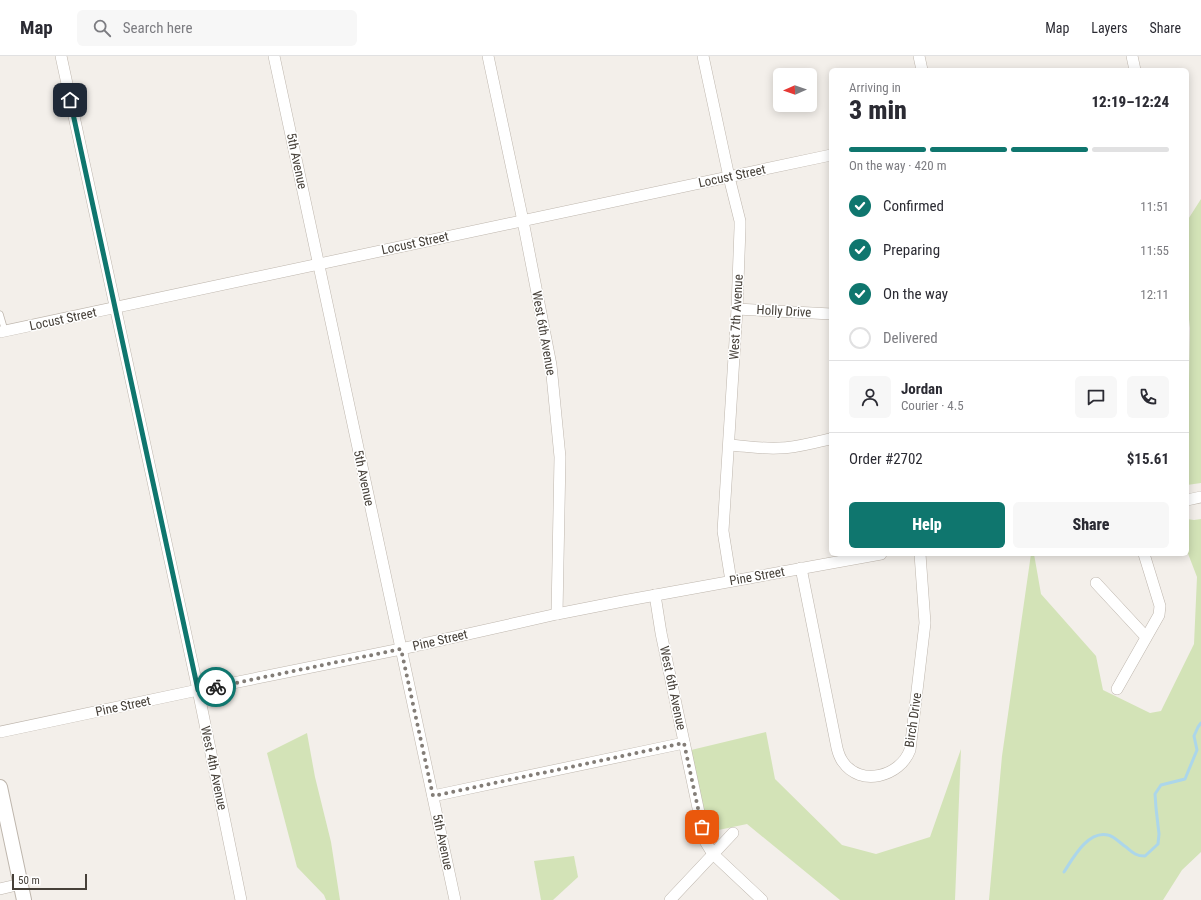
<!DOCTYPE html>
<html lang="en">
<head>
<meta charset="utf-8">
<style>
  body { margin:0; font-family:"Roboto Condensed",sans-serif; background:#f7f7f7; color:#2b2b33; height:100vh; display:flex; flex-direction:column; font-size:15px; white-space:nowrap }
  * { box-sizing:border-box; margin:0 }
  p { font-size:13px; color:#7c7c81 }
  .icon { flex:none; width:22px; height:22px; fill:none; stroke:currentColor; stroke-width:2; stroke-linecap:round; stroke-linejoin:round }
  .map { position:relative; flex:1; overflow:hidden }
  .sheet { position:absolute; left:829px; top:12px; width:360px; height:488px; display:flex; flex-direction:column; background:#fff; border-radius:6px; box-shadow:0 2px 10px #0003 }
  .sheet>* { flex:none }
  .needle { width:26px; rotate:268deg }
  .tools { position:absolute; left:773px; top:12px; display:grid; gap:8px }
  .tools a { display:grid; place-items:center; width:44px; height:44px; border-radius:6px; background:#fff; box-shadow:0 2px 10px #0003; font-size:20px }
  .scale { position:absolute; left:12px; bottom:10px; width:75px; box-sizing:border-box; padding-left:4px; border:2px solid #464039; border-top:0; font-size:11px; line-height:14px; white-space:nowrap; color:#464039; -webkit-text-stroke:3px #fff; paint-order:stroke }
  .pin { position:absolute; display:grid; place-items:center; width:34px; height:34px; color:#fff; margin:-17px; border-radius:8px; box-shadow:0 2px 6px #0006 }
  .courier { position:absolute; display:grid; place-items:center; width:40px; height:40px; margin:-20px; border:3px solid #0f766e; border-radius:50%; background:#fff; color:#222; box-shadow:0 1px 5px #0007 }
  .head em { font-style:normal; font-weight:800 }
  .head div { display:flex; flex-direction:column-reverse }
  .head { display:flex; align-items:center; justify-content:space-between; height:68px; padding:0 20px }
  h1 { font-size:26px; font-weight:800; line-height:30px }
  .bar { display:grid; grid-template-columns:repeat(4,1fr); gap:6px 4px; align-content:center; height:48px; padding:0 20px }
  .bar i { height:5px; border-radius:3px; background:#e1e1e2 }
  .bar .on { background:#0f766e }
  .bar p { grid-column:span 4 }
  .line { display:flex; align-items:center; gap:10px; padding:0 20px; border-top:1px solid #e1e1e2 }
  .line div { flex:1 }
  .round { display:grid; place-items:center; flex:none; width:42px; height:42px; border-radius:6px; background:#f7f7f7 }
  ol { padding:0 20px; list-style:none }
  li { display:flex; align-items:center; gap:12px; height:44px }
  li p { margin-inline-start:auto }
  li .icon { padding:4px; border-radius:50%; background:#0f766e; color:#fff; stroke-width:4 }
  li:last-child { color:#7c7c81 }
  li i { width:22px; height:22px; border:2px solid #e1e1e2; border-radius:50% }
  .primary-button { display:flex; gap:8px; margin-top:auto; padding:8px 20px }
  .primary-button a { flex:1; height:46px; border-radius:6px; background:#0f766e; color:#fff; font-size:16px; font-weight:800; line-height:46px; text-align:center }
  .primary-button a+a { background:#f7f7f7; color:#2b2b33 }
  header { display:flex; align-items:center; gap:24px; box-sizing:border-box; height:56px; padding:0 20px; background:#fff; border-bottom:1px solid #e1e1e2 }
  header strong { font-size:19px }
  nav { display:flex; gap:22px; margin-inline-start:auto; font-size:14px }
  .search { width:280px; height:36px; background:#f7f7f7; display:flex; align-items:center; gap:10px; box-sizing:border-box; padding:0 14px; border-radius:6px; color:#7c7c81; font-size:15px }
  .map>svg:first-child { display:block }
  .green { fill:#d3e3b7 }
  .lines { fill:none; stroke-linecap:round; stroke-linejoin:round }
  .stream { stroke:#acd6ea; stroke-width:3 }
  .service-casing { stroke:#beb6ad; stroke-width:7 }
  .minor-casing { stroke:#beb6ad; stroke-width:12 }
  .tertiary-casing { stroke:#beb6ad; stroke-width:16 }
  .service { stroke:#fff; stroke-width:5.5 }
  .minor { stroke:#fff; stroke-width:11 }
  .tertiary { stroke:#fff; stroke-width:14 }
  .done { stroke:#837d77; stroke-width:4; stroke-dasharray:0 7.2 }
  .route { stroke:#0f766e; stroke-width:5 }
  .labels { text-anchor:middle; dominant-baseline:central; stroke-width:3; stroke-linejoin:round; paint-order:stroke }
  .street-label { font-size:13px; fill:#464039; stroke:#fff }
</style>
</head>
<body>
<header>
<strong>Map</strong>
<div class="search"><svg class="icon" aria-label="search" viewBox="0 0 24 24"><circle cx="10" cy="10" r="6"/><path d="M15 15l6 6"/></svg>Search here</div>
<nav><a>Map</a><a>Layers</a><a>Share</a></nav>
</header>
<div class="map">
<svg width="1201" height="844" viewBox="0 0 1201 844">
  <rect width="100%" height="100%" fill="#f3efea"/>
  <g class="green">
    <path d="M1201 143V427L1187 429 1190 272 1187 245V165Z"/>
    <path d="M1187 463 1194 464 1201 463V796L1182 814 1163 844H989L1002 700 1031 498H1034L1041 538 1096 600 1103 634 1150 657 1161 655 1194 588 1197 521 1187 495Z"/>
    <path d="M766 676 775 723 842 789 876 798 930 781 961 693 955 844H840L747 768 709 776 687 695Z"/>
    <path d="M307 677 315 721 331 786 340 844H326L324 839 297 811 267 697Z"/>
    <path d="M574 800 578 821 553 844H541L534 805Z"/>
  </g>
  <g class="lines">
    <path class="stream" d="M1064 816C1073 802 1088 774 1108 779 1114 780 1121 788 1126 791 1133 797 1136 800 1145 800L1158 788 1159 778 1156 752 1155 738 1161 729 1185 723 1197 694 1194 680 1198 671 1201 667"/>
    <g class="service-casing">
      <path id="service" d="M0 258 5 275"/>
    </g>
    <g class="minor-casing">
      <g id="minor">
        <path d="M61 0 198 634 241 844"/>
        <path d="M274 0 455 844"/>
        <path d="M488 0 523 165 551 309 560 401 557 558"/>
        <path d="M703 0 729 121 740 165V172L737 253 723 475 731 525"/>
        <path d="M919 0 922 14"/>
        <path d="M1132 0 1135 14"/>
        <path d="M737 253 831 258"/>
        <path d="M0 276 831 99"/>
        <path d="M729 389C745 390 762 393 779 392 796 392 814 386 831 383"/>
        <path d="M1187 444 1201 441"/>
        <path d="M801 512 837 692C838 696 840 702 843 706 860 731 900 721 910 694L925 567 920 498"/>
        <path d="M1096 527 1146 581"/>
        <path d="M655 539 661 577 705 785 713 798 762 844"/>
        <path d="M1117 633 1159 559 1160 550 1144 498"/>
        <path d="M0 676 198 634 401 593 557 558 623 545 881 498"/>
        <path d="M433 740 684 687"/>
        <path d="M0 833 21 828"/>
        <path d="M670 844 733 777"/>
      </g>
    </g>
    <g class="tertiary-casing">
      <path id="tertiary" d="M0 731 24 844"/>
    </g>
    <use href="#service" class="service"/>
    <use href="#minor" class="minor"/>
    <use href="#tertiary" class="tertiary"/>
  </g>
  <g class="lines">
    <path class="done" d="M216 631 401 593 433 740 684 687 702 771"/>
    <path class="route" d="M70 44 198 634 216 631"/>
  </g>
  <g class="labels">
    <g class="street-label">
      <text transform="translate(297 105) rotate(78)">5th Avenue</text>
      <text transform="translate(732 120) rotate(-12)">Locust Street</text>
      <text transform="translate(415 187) rotate(-12)">Locust Street</text>
      <text transform="translate(784 255) rotate(3)">Holly Drive</text>
      <text transform="translate(736 261) rotate(-87)">West 7th Avenue</text>
      <text transform="translate(63 263) rotate(-12)">Locust Street</text>
      <text transform="translate(544 277) rotate(80)">West 6th Avenue</text>
      <text transform="translate(364 422) rotate(78)">5th Avenue</text>
      <text transform="translate(757 520) rotate(-10)">Pine Street</text>
      <text transform="translate(440 584) rotate(-13)">Pine Street</text>
      <text transform="translate(673 632) rotate(78)">West 6th Avenue</text>
      <text transform="translate(123 650) rotate(-12)">Pine Street</text>
      <text transform="translate(913 664) rotate(-82)">Birch Drive</text>
      <text transform="translate(214 712) rotate(78)">West 4th Avenue</text>
      <text transform="translate(443 786) rotate(78)">5th Avenue</text>
    </g>
  </g>
</svg>
<div class="tools">
<a><svg class="needle" viewBox="-14 -14 28 28"><path d="M0-13l5 13h-10z" fill="#e53935"/><path d="M0 13l5-13h-10z" fill="#7c7c81"/></svg></a>
</div>
<div class="scale">50 m</div>
<div class="pin" style="left:702px;top:771px;background:#ea580c"><svg class="icon" aria-label="bag" viewBox="0 0 24 24"><path d="M5 8h14l-1 12H6zM9 8a3 3 0 0 1 6 0"/></svg></div>
<div class="pin" style="left:70px;top:44px;background:#1f2937"><svg class="icon" aria-label="home" viewBox="0 0 24 24"><path d="M3 11l9-7 9 7M6 9v11h12V9"/></svg></div>
<div class="courier" style="left:216px;top:631px"><svg class="icon" aria-label="bike" viewBox="0 0 24 24"><circle cx="6" cy="16" r="4"/><circle cx="18" cy="16" r="4"/><path d="M6 16l4-8h5l3 8M10 8l3 8H6M13 5h3"/></svg></div>
<section class="sheet">
<div class="head"><div><h1>3 min</h1><p>Arriving in</p></div><em>12:19–12:24</em></div>
<div class="bar"><i class="on"></i><i class="on"></i><i class="on"></i><i></i><p>On the way · 420 m</p></div>
<ol>
<li><svg class="icon" aria-label="check" viewBox="0 0 24 24"><path d="M5 12l5 5 9-10"/></svg>Confirmed<p>11:51</p></li>
<li><svg class="icon" aria-label="check" viewBox="0 0 24 24"><path d="M5 12l5 5 9-10"/></svg>Preparing<p>11:55</p></li>
<li><svg class="icon" aria-label="check" viewBox="0 0 24 24"><path d="M5 12l5 5 9-10"/></svg>On the way<p>12:11</p></li>
<li><i></i>Delivered</li>
</ol>
<div class="line" style="height:72px"><a class="round"><svg class="icon" aria-label="person" viewBox="0 0 24 24"><circle cx="12" cy="8" r="4"/><path d="M4 21q1-7 8-7t8 7"/></svg></a><div><b>Jordan</b><p>Courier · 4.5</p></div><a class="round"><svg class="icon" aria-label="chat" viewBox="0 0 24 24"><path d="M4 5h16v11H9l-5 4z"/></svg></a><a class="round"><svg class="icon" aria-label="phone" viewBox="0 0 24 24"><path d="M5 4h4l2 5-3 2q2 4 5 5l2-3 5 2v4C11 20 4 13 5 4z"/></svg></a></div>
<div class="line" style="height:52px"><div>Order #2702</div><b>$15.61</b></div>
<div class="primary-button"><a>Help</a><a>Share</a></div>
</section>
</div>
</body>
</html>
